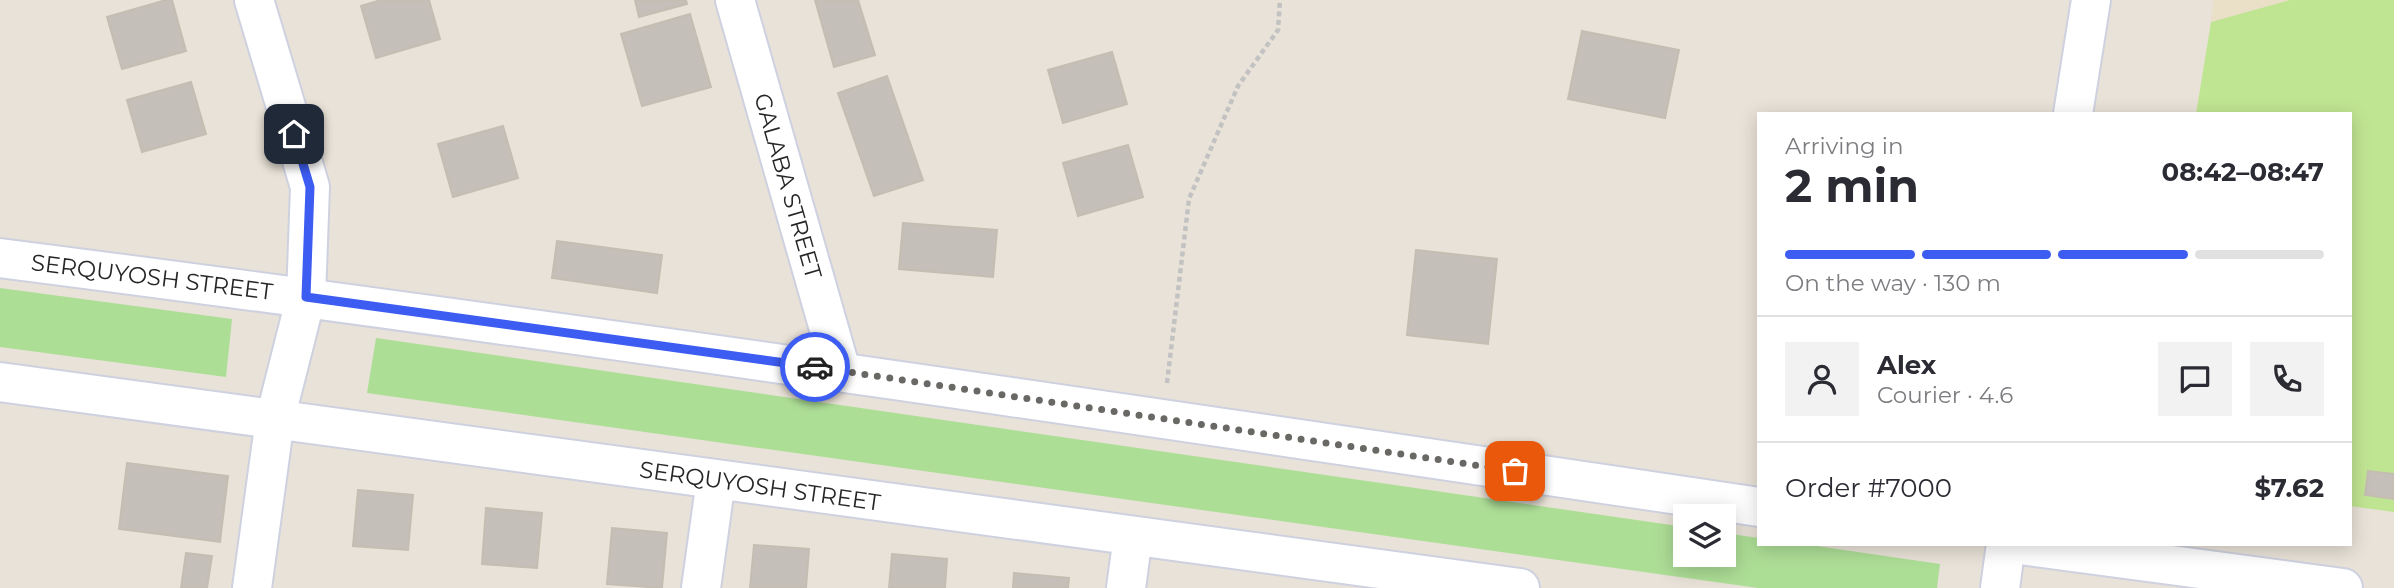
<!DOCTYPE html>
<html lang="en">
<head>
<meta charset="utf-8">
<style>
  body { margin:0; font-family:Montserrat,sans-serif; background:#f2f2f3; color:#2b2b33; height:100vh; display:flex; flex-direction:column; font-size:26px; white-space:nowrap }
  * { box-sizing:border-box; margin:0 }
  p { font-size:23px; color:#7c7c81 }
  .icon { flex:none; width:38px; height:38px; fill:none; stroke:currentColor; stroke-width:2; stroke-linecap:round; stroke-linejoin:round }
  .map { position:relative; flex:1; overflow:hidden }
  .drawer { position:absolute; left:1757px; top:112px; width:595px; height:434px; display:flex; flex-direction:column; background:#fff; border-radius:0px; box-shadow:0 4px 18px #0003 }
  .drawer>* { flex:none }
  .tools { position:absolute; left:1673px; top:504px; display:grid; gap:14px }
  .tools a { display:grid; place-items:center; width:63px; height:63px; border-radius:0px; background:#fff; box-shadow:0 4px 18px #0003; font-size:35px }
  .pin { position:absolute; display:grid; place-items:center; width:60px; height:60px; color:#fff; margin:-30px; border-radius:14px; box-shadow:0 4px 10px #0006 }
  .courier { position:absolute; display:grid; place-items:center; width:70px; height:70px; margin:-35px; border:5px solid #3d5cf1; border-radius:50%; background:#fff; color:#222; box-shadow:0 2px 9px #0007 }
  .overview em { font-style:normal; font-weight:700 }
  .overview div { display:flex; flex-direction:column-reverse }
  .overview { display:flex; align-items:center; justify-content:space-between; height:119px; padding:0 28px }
  h1 { font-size:46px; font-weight:700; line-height:52px }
  .bar { display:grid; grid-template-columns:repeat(4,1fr); gap:10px 7px; align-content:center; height:84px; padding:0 28px }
  .bar i { height:9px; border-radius:5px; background:#e1e1e2 }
  .bar .active { background:#3d5cf1 }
  .bar p { grid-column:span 4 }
  .line { display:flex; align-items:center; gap:18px; padding:0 28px; border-top:2px solid #e1e1e2 }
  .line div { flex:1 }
  .round { display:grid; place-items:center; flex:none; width:74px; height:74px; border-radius:0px; background:#f2f2f3 }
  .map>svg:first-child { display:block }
  .education { fill:#eae0c8 }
  .green { fill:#adde96 }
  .pitch { fill:#c0e592 }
  .building { fill:#c4bfb8; stroke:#c4beb2; stroke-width:2 }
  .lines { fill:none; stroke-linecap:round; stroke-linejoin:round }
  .minor-casing { stroke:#ced1df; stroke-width:42 }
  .path { stroke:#c2c2c2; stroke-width:4.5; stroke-dasharray:5 3.5; stroke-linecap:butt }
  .minor { stroke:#fff; stroke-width:38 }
  .done { stroke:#6a6864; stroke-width:7; stroke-dasharray:0 12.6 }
  .route { stroke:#3d5cf1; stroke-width:9 }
  .labels { text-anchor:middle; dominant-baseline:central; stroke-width:5; stroke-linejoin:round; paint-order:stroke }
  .street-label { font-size:23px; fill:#262626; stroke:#fff }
</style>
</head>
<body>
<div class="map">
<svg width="2394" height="588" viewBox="0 0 2394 588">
  <rect width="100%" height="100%" fill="#e9e2d8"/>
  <path class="education" d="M2214 0H2290L2211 22Z"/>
  <g class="green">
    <path d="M0 288 232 319 226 377 0 347Z"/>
    <path d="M376 338 1685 527V555H1724V533L1759 538V544H1803L1940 564 1937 588H1758L367 393Z"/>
  </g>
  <path class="pitch" d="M2290 0H2394V512L2350 506V114H2196L2211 22Z"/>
  <g class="building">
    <path d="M166 0H172L186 51 122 69 107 17Z"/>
    <path d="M381 0H429L440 39 376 58 361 6Z"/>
    <path d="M635 0H686L687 4 639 17Z"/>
    <path d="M815 0H858L875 55 834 67Z"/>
    <path d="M690 14 711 87 642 106 621 34Z"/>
    <path d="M1582 31 1679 50 1665 118 1568 99Z"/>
    <path d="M1112 52 1127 104 1063 123 1048 70Z"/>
    <path d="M887 76 923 180 874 196 838 93Z"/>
    <path d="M191 82 206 134 142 152 127 100Z"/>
    <path d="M503 126 518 178 453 197 438 144Z"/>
    <path d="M1128 145 1143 197 1078 216 1063 163Z"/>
    <path d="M903 223 997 230 993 277 899 269Z"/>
    <path d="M557 241 662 255 657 293 552 278Z"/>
    <path d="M1416 250 1497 259 1488 344 1407 335Z"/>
    <path d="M127 463 228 476 220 542 119 529Z"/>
    <path d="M2368 471 2394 474V499L2365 495Z"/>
    <path d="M358 490 413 495 408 550 353 546Z"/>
    <path d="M486 508 542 513 537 568 482 564Z"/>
    <path d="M612 528 667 533 662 588 607 584Z"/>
    <path d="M754 545 809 549 806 588H750Z"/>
    <path d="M186 553 212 556 207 588H181Z"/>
    <path d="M892 554 947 559 945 588H889Z"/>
    <path d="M1014 573 1069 578 1068 588H1013Z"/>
  </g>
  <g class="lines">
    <g class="minor-casing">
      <g id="minor">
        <path d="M735 0 841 371"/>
        <path d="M2073 114 2091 0"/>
        <path d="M0 258C587 333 1173 420 1759 507"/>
        <path d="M0 382 1520 588"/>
        <path d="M2013 544 2343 588"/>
        <path d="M252 588 275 419 306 297 310 187 254 0"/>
        <path d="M701 588 716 480"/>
        <path d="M1126 588 1133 536"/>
        <path d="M2000 588 2006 544"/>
      </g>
    </g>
    <path class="path" d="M1167 383 1189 199 1238 86 1278 30 1280 0"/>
    <use href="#minor" class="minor"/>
  </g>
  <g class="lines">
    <path class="done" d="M815 367 1515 471"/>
    <path class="route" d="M294 134 310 187 306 297 815 367"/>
  </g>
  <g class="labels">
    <g class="street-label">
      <text transform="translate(788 186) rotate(74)">GALABA STREET</text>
      <text transform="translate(152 277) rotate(7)">SERQUYOSH STREET</text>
      <text transform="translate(760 486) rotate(8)">SERQUYOSH STREET</text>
    </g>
  </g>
</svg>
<div class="tools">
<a><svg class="icon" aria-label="layers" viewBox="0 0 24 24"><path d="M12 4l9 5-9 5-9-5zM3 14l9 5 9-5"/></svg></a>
</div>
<div class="pin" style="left:1515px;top:471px;background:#ea580c"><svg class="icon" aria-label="bag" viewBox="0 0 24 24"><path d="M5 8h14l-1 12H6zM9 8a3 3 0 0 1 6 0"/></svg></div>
<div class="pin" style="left:294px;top:134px;background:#1f2937"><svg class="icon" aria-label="home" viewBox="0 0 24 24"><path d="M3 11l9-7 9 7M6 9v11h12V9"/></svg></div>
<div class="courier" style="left:815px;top:367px"><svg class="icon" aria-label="car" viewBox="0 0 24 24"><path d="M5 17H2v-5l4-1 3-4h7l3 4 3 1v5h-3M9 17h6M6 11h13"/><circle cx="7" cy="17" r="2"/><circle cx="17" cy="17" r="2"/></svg></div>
<section class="drawer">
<div class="overview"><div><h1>2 min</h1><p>Arriving in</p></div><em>08:42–08:47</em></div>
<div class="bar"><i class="active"></i><i class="active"></i><i class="active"></i><i></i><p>On the way · 130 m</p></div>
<div class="line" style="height:126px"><a class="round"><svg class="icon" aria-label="person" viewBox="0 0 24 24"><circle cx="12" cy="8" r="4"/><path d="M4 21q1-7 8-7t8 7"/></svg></a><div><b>Alex</b><p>Courier · 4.6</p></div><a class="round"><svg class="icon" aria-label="chat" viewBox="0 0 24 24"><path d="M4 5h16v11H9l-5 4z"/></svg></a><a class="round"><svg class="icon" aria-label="phone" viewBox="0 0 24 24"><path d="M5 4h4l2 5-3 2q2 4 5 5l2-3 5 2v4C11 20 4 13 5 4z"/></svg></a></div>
<div class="line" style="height:91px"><div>Order #7000</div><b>$7.62</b></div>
</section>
</div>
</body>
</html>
